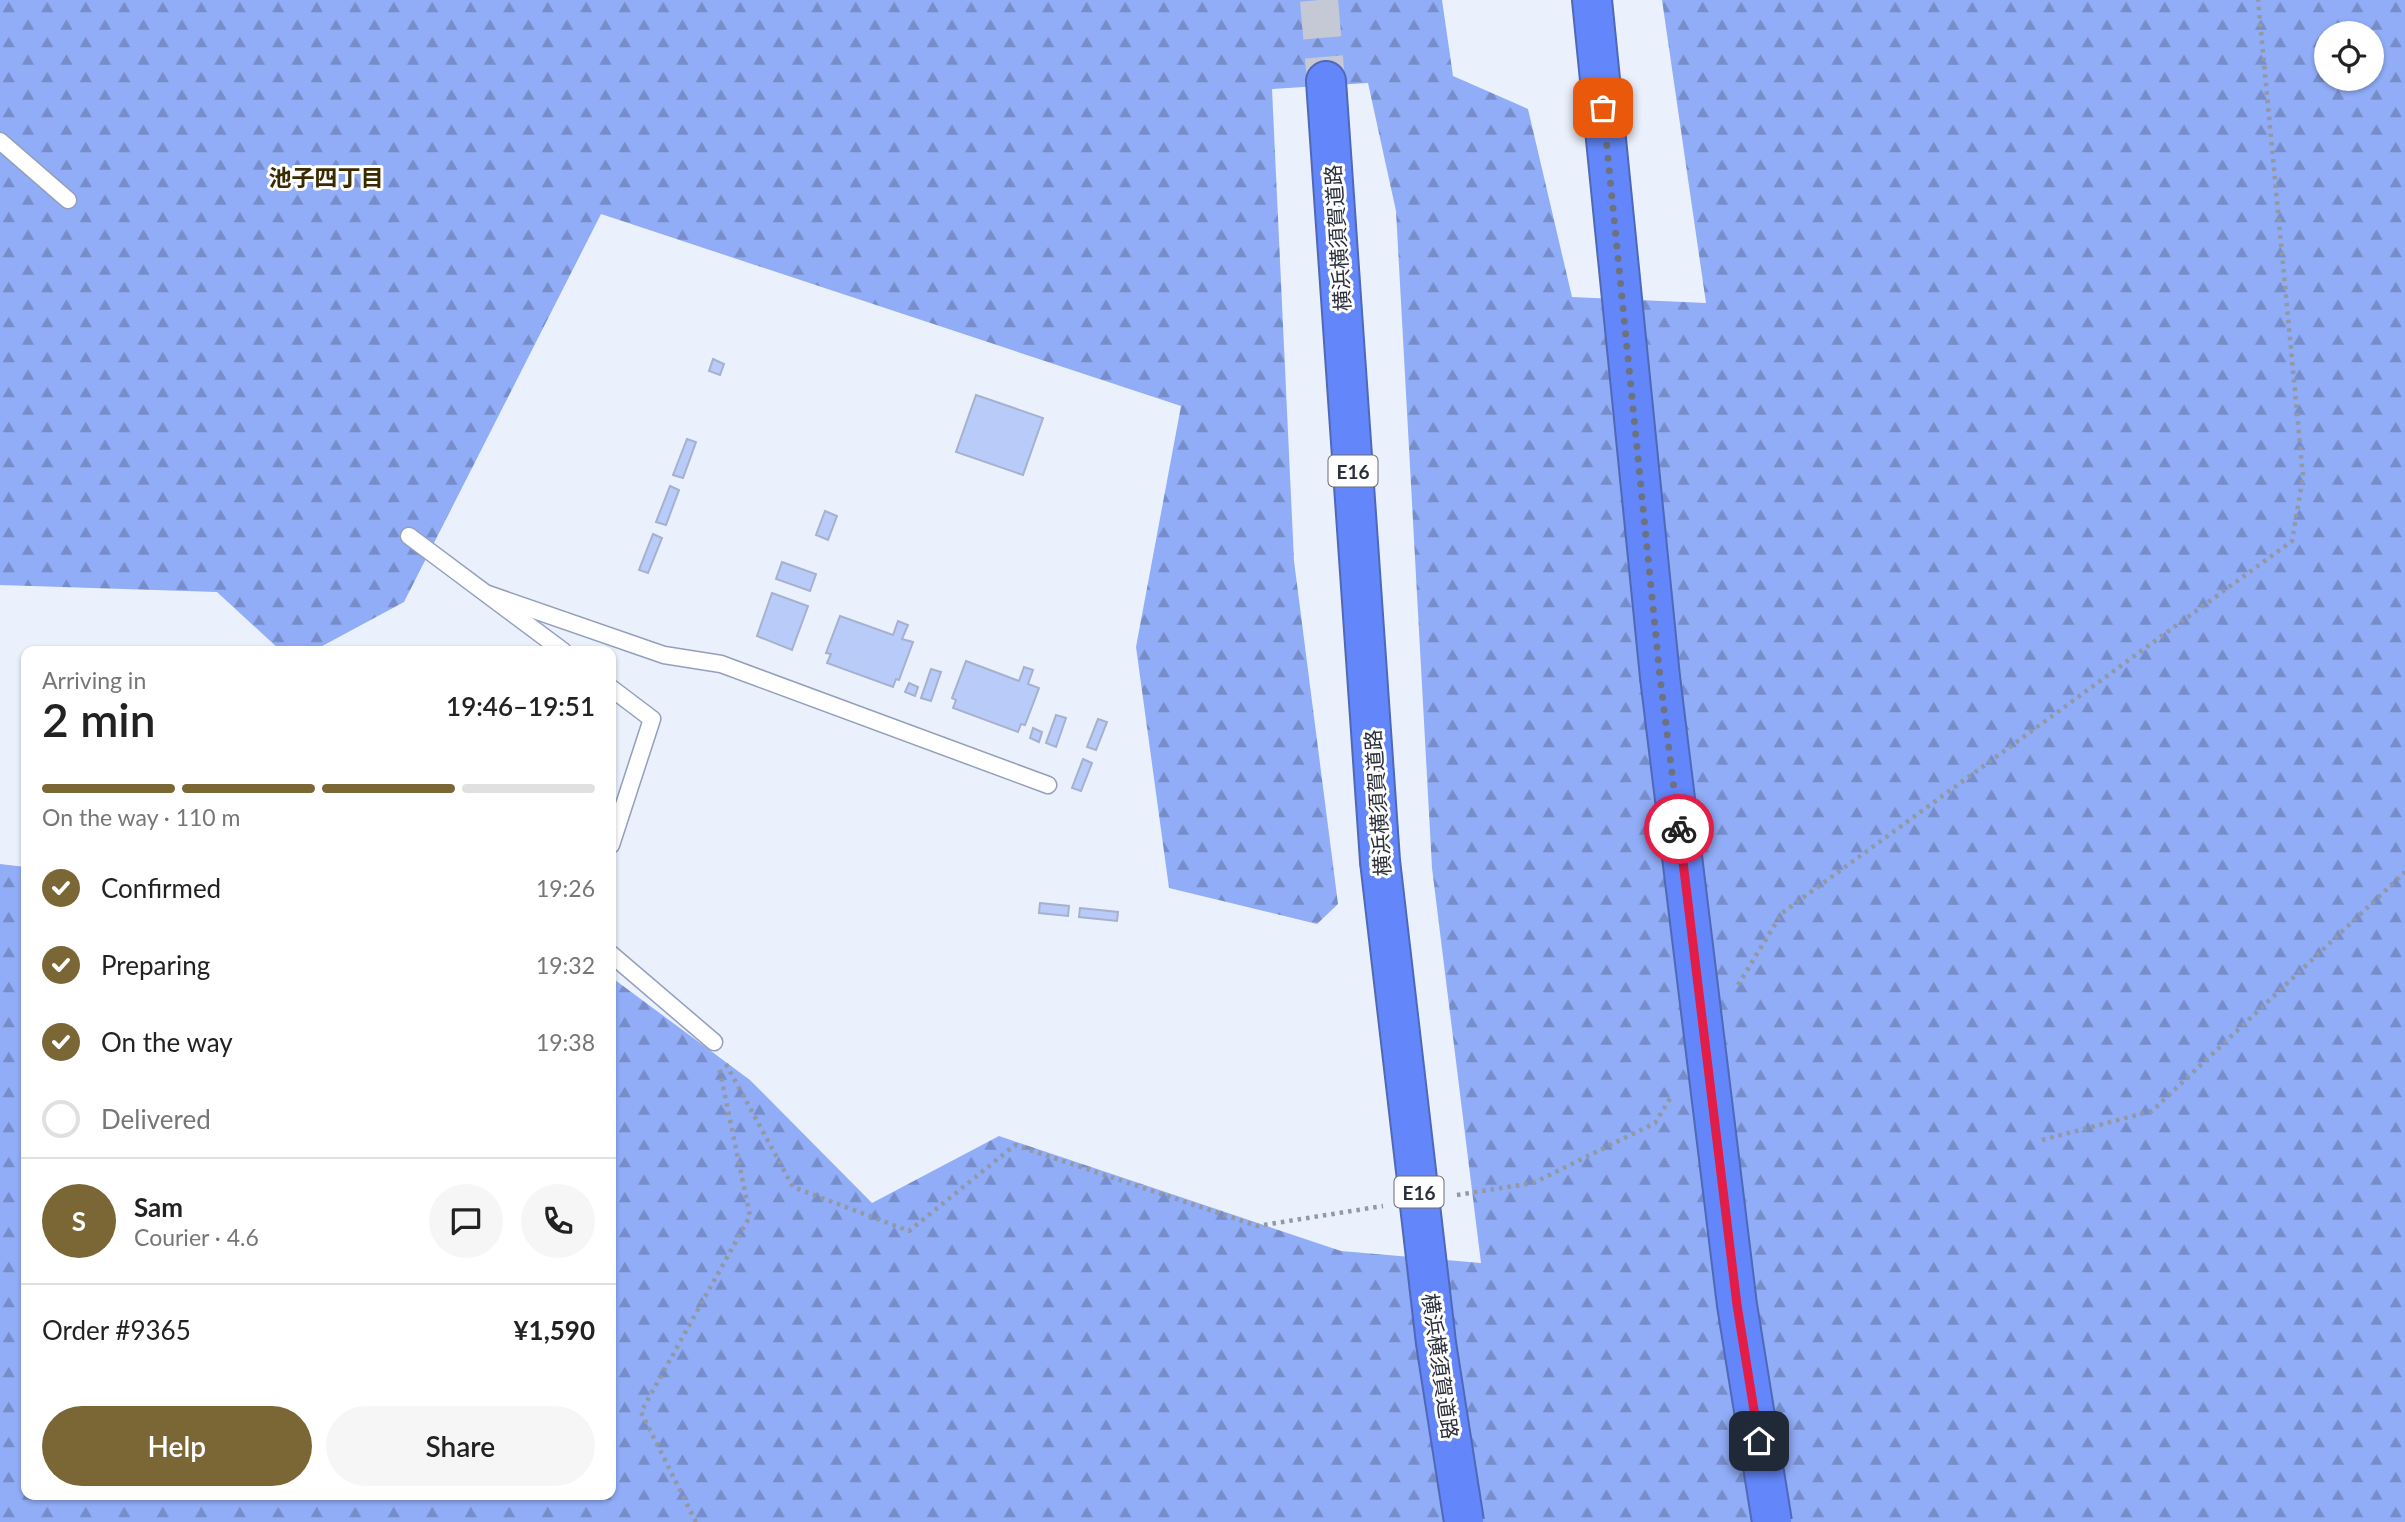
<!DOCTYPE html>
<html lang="en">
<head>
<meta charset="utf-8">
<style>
  body { margin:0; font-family:Lato,"Noto Sans JP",sans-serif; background:#f6f6f6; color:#222; height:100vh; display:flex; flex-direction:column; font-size:26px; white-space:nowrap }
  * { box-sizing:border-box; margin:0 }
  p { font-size:23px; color:#767676 }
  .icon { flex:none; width:38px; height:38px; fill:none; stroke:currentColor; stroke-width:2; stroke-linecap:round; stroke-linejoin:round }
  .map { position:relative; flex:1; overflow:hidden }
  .drawer { position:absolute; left:21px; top:646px; width:595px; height:854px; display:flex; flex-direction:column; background:#fff; border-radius:14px; box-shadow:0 2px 5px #0004 }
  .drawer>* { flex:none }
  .controls { position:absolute; left:2314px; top:21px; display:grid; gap:14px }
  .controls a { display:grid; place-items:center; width:70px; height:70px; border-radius:50%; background:#fff; box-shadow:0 2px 5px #0004; font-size:35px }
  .pin { position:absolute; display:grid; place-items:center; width:60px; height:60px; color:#fff; margin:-30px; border-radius:14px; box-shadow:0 4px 10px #0006 }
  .courier { position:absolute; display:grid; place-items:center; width:70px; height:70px; margin:-35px; border:5px solid #e11d48; border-radius:50%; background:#fff; color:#222; box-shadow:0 2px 9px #0007 }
  .summary em { font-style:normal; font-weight:600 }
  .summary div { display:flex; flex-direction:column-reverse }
  .summary { display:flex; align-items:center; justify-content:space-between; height:119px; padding:0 21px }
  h1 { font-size:46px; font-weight:600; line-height:52px }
  .bar { display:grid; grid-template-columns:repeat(4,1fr); gap:10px 7px; align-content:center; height:84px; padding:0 21px }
  .bar i { height:9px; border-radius:5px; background:#e0e0e0 }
  .bar .active { background:#7b6736 }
  .bar p { grid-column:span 4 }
  .line { display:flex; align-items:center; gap:18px; padding:0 21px; border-top:2px solid #e0e0e0 }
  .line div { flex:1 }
  .round { display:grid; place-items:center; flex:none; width:74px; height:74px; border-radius:37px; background:#f6f6f6 }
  ol { padding:0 21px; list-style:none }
  li { display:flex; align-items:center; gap:21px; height:77px }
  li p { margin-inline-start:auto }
  li .icon { padding:7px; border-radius:50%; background:#7b6736; color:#fff; stroke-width:4 }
  li:last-child { color:#767676 }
  li i { width:38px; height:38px; border:4px solid #e0e0e0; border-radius:50% }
  .cta { display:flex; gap:14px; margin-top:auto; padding:14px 21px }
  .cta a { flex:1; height:80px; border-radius:42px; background:#7b6736; color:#fff; font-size:28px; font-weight:600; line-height:80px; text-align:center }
  .cta a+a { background:#f6f6f6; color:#222 }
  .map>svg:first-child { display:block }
  .forest { fill:url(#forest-firs); fill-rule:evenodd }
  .building { fill:#b9cbf9; stroke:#a5b1ce; stroke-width:2 }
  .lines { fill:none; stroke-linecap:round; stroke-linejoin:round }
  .motorway-tunnel { stroke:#c4c9d5; stroke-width:38; stroke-dasharray:38 19; stroke-linecap:butt }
  .service-casing { stroke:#939fbc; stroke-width:19 }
  .motorway-casing { stroke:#4f68b7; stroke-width:42 }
  .path { stroke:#9298a4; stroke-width:4.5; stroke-dasharray:3.5 5; stroke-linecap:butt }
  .service { stroke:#fff; stroke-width:16 }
  .motorway { stroke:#6387fa; stroke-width:38 }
  .motorway-bridge-casing { stroke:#4f68b7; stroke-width:42; stroke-linecap:butt }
  .motorway-bridge { stroke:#6387fa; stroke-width:38 }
  .done { stroke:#6d737e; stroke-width:7; stroke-dasharray:0 12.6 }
  .route { stroke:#e11d48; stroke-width:9 }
  .labels { text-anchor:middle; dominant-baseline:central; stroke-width:6; stroke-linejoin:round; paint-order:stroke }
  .shield { fill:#fdfdfd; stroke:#696d74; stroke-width:2 }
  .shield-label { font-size:19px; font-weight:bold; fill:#2a2f3a }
  .street-label { font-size:21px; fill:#2a2f3a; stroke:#fdfdfd }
  .neighbourhood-label { font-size:23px; font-weight:bold; fill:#392a00; stroke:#fdfdfd }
</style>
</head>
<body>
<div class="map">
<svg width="2405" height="1522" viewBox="0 0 2405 1522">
  <defs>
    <pattern id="forest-firs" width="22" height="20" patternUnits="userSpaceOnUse" patternTransform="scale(1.75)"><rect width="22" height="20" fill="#91adf7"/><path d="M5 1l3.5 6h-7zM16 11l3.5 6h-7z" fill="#778dc9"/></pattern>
  </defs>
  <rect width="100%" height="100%" fill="#eaf0fc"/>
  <path class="forest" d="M0 0H1442L1453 76 1528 109 1572 297 1706 303 1662 0H2405V1522H0V864L26 867V1494H611V977L750 1080 872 1203 999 1136 1341 1251 1481 1263 1432 868 1396 211 1368 83 1272 89 1294 561 1338 904 1317 924 1169 888 1136 647 1181 406 601 214 404 602 313 651H281L217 592 0 585ZM2326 33H2371V79H2326Z"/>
  <g class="building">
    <path d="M713 359 724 364 720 375 709 371Z"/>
    <path d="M976 395 1043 418 1023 475 956 452Z"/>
    <path d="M687 439 696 442 683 478 673 475Z"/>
    <path d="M670 486 679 490 666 525 656 522Z"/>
    <path d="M825 511 837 516 828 540 816 535Z"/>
    <path d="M653 534 662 538 648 573 639 570Z"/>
    <path d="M782 562 816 574 810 591 776 579Z"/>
    <path d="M772 593 808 606 792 650 757 636Z"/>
    <path d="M840 616 893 635 898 621 908 625 902 639 913 642 899 680 896 679 893 687 827 663 831 654 826 653Z"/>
    <path d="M966 661 1019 681 1024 667 1033 670 1028 684 1039 688 1025 725 1021 724 1018 732 953 708 956 700 952 698Z"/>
    <path d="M931 669 941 672 931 701 921 698Z"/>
    <path d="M909 683 918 687 915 696 905 692Z"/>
    <path d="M1056 715 1066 718 1056 747 1046 743Z"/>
    <path d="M1098 719 1107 722 1096 750 1087 747Z"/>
    <path d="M1033 728 1042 732 1039 742 1030 738Z"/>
    <path d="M1083 759 1092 763 1081 791 1072 788Z"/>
    <path d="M1040 903 1069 906 1068 916 1039 913Z"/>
    <path d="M1080 908 1118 912 1117 921 1079 917Z"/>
  </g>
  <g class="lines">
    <path class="motorway-tunnel" d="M1319 0 1326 81"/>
    <g class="service-casing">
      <g id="service">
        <path d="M0 141 68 200"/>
        <path d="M409 536 563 651"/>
        <path d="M488 594 664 655 721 664 1048 785"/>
        <path d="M611 688 652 719 611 845"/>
        <path d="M611 954 714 1042"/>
      </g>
    </g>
    <g class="motorway-casing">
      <g id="motorway">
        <path d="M1592 0 1660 677"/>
        <path d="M1326 81 1380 861"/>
      </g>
    </g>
    <g class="path">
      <path d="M1738 985 1782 913 2292 541 2303 476 2258 0"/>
      <path d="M726 1064 793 1187 909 1231 1015 1145 1257 1226 1383 1206"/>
      <path d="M2042 1140 2152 1111 2405 872"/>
      <path d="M1457 1195 1533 1183 1655 1123 1671 1097"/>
      <path d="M696 1522 641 1412 750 1216 719 1067"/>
    </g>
    <use href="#service" class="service"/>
    <use href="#motorway" class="motorway"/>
    <g class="motorway-bridge-casing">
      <g id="motorway-bridge">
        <path d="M1660 677 1737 1305 1772 1522"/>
        <path d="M1380 861 1436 1343 1464 1522"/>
      </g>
    </g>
    <use href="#motorway-bridge" class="motorway-bridge"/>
  </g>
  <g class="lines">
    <path class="done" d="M1603 108 1660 677 1679 829"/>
    <path class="route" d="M1679 829 1737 1305 1759 1441"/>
  </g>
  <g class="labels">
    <g class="shield">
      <rect x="1328.5" y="455.5" width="49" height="31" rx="5"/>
      <rect x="1394.5" y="1176.5" width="49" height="31" rx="5"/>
    </g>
    <g class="shield-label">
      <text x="1353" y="471">E16</text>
      <text x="1419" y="1192">E16</text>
    </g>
    <g class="street-label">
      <text transform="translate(1337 238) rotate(-94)">横浜横須賀道路</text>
      <text transform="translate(1377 803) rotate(-94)">横浜横須賀道路</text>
      <text transform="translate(1441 1366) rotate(82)">横浜横須賀道路</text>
    </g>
    <g class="neighbourhood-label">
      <text x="326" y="177">池子四丁目</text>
    </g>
  </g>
</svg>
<div class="controls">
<a><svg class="icon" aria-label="locate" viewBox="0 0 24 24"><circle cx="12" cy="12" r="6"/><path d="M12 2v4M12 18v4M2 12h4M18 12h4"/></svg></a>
</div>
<div class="pin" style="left:1603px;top:108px;background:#ea580c"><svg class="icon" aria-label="bag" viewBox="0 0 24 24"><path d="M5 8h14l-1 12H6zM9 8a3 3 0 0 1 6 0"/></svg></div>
<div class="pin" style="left:1759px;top:1441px;background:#1f2937"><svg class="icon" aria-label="home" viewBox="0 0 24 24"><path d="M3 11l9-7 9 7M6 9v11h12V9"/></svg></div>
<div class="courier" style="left:1679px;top:829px"><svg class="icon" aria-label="bike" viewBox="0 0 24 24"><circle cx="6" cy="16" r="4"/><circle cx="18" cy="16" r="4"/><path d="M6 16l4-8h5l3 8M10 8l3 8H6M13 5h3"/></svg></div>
<section class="drawer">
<div class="summary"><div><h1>2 min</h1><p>Arriving in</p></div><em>19:46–19:51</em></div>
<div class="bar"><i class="active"></i><i class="active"></i><i class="active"></i><i></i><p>On the way · 110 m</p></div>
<ol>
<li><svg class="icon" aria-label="check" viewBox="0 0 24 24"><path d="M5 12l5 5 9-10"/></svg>Confirmed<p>19:26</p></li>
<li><svg class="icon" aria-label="check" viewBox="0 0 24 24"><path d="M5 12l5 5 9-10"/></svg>Preparing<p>19:32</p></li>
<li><svg class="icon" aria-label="check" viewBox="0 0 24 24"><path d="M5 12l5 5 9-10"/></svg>On the way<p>19:38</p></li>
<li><i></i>Delivered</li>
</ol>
<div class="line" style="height:126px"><b class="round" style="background:#7b6736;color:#fff">S</b><div><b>Sam</b><p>Courier · 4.6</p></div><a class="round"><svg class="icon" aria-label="chat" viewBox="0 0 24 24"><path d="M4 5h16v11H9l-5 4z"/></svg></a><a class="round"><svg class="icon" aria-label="phone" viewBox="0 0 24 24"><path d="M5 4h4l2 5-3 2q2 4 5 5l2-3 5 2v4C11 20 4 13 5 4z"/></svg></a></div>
<div class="line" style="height:91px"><div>Order #9365</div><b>¥1,590</b></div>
<div class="cta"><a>Help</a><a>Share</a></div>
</section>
</div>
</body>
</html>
